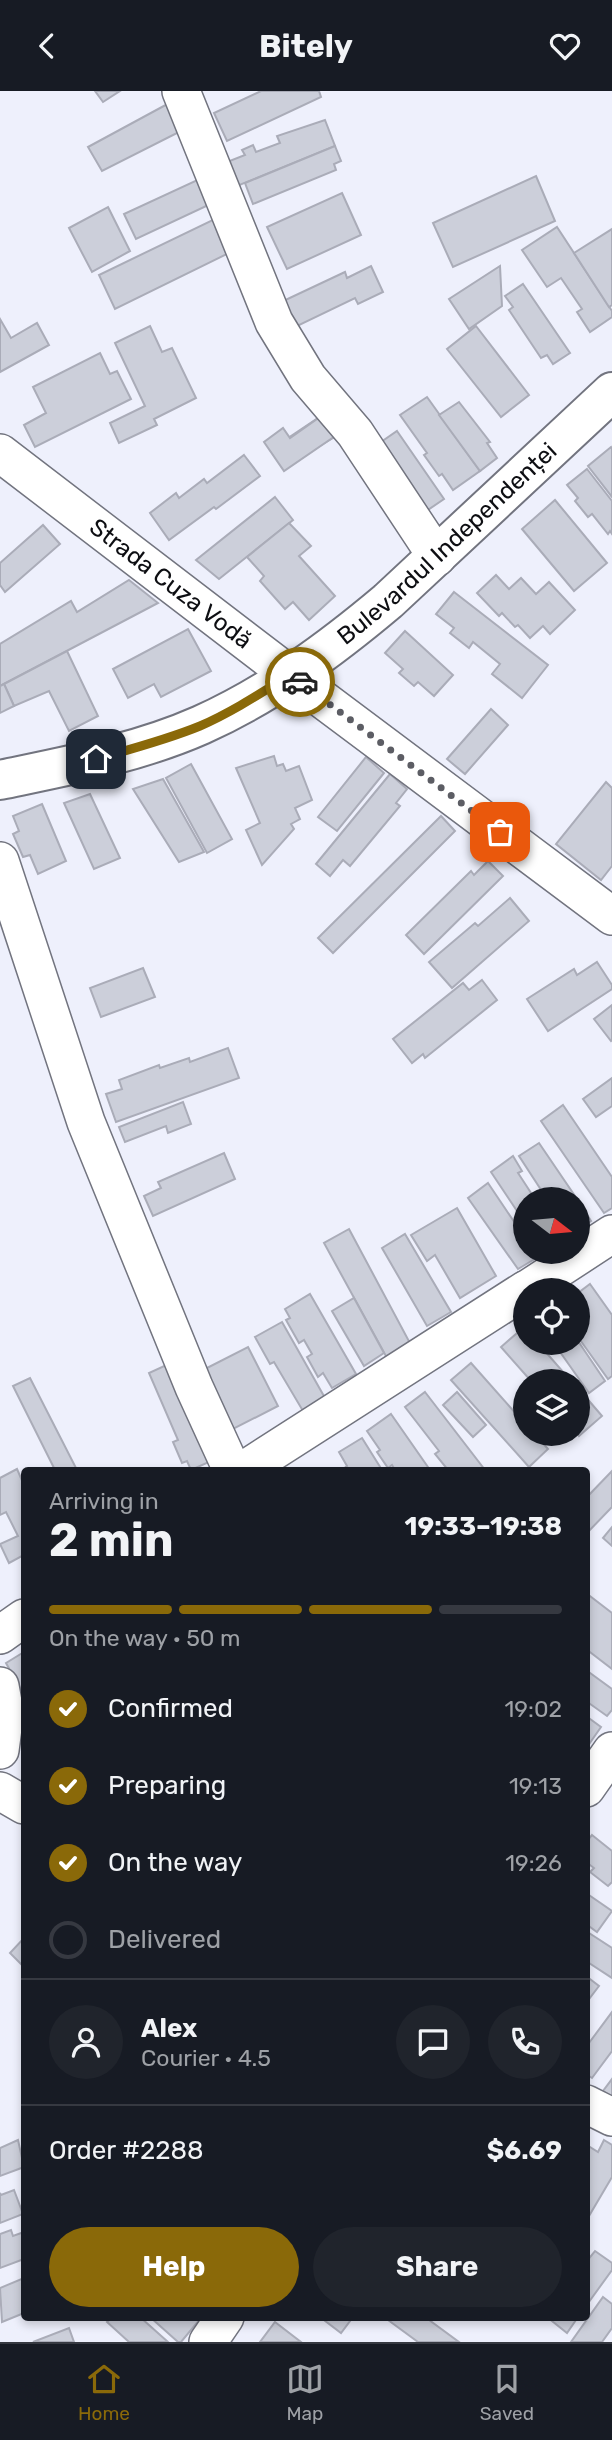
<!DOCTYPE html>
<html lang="en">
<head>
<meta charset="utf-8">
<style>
  body { margin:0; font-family:Rubik,sans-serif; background:#20242c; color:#f1f3f6; height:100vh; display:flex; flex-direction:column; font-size:26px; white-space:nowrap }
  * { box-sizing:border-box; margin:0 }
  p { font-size:23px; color:#9ea1a6 }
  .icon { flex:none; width:38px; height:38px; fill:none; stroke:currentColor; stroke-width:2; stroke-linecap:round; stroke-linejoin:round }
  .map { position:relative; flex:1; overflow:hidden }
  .drawer { position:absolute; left:21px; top:1376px; width:569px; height:854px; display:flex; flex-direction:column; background:#171b24; border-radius:7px; box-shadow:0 4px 10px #0003 }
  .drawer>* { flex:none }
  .needle { width:46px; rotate:106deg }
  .fabs { position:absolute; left:513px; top:1096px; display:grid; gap:14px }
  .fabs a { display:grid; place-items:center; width:77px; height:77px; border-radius:50%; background:#171b24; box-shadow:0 4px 10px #0003; font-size:35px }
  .pin { position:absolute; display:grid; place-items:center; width:60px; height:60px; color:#fff; margin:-30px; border-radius:14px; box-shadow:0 4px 10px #0006 }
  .courier { position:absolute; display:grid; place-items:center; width:70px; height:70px; margin:-35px; border:5px solid #8a6909; border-radius:50%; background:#fff; color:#222; box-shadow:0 2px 9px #0007 }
  .overview em { font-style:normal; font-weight:700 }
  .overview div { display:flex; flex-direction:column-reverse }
  .overview { display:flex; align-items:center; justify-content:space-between; height:119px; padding:0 28px }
  h1 { font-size:46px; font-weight:700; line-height:52px }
  .bar { display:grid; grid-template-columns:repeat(4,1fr); gap:10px 7px; align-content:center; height:84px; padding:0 28px }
  .bar i { height:9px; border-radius:5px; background:#363941 }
  .bar .current { background:#8a6909 }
  .bar p { grid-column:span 4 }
  .line { display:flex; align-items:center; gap:18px; padding:0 28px; border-top:2px solid #363941 }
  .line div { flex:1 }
  .round { display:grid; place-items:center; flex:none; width:74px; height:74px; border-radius:37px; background:#20242c }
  ol { padding:0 28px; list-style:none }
  li { display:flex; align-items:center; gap:21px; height:77px }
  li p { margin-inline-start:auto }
  li .icon { padding:7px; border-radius:50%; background:#8a6909; color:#fff; stroke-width:4 }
  li:last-child { color:#9ea1a6 }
  li i { width:38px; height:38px; border:4px solid #363941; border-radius:50% }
  .cta { display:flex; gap:14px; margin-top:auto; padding:14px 28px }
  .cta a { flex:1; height:80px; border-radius:42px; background:#8a6909; color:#fff; font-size:28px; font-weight:700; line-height:80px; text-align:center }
  .cta a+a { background:#20242c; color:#f1f3f6 }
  header { display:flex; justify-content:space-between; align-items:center; height:91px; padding:0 28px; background:#171b24; font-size:32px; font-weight:700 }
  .tabs { display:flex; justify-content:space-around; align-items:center; height:98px; border-top:2px solid #363941; background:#171b24; font-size:19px; color:#9ea1a6 }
  .tabs a { display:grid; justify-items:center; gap:4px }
  .tabs .current { color:#8a6909 }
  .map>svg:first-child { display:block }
  .building { fill:#cccfda; stroke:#aaacb8; stroke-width:2 }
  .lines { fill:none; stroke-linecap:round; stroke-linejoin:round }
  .minor-casing { stroke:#72747f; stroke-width:40 }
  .tertiary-casing { stroke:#72747f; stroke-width:42 }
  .minor { stroke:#fff; stroke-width:37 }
  .tertiary { stroke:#fff; stroke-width:38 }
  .done { stroke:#5c5d64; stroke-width:7; stroke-dasharray:0 12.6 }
  .route { stroke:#8a6909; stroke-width:9 }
  .labels { text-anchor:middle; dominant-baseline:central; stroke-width:5; stroke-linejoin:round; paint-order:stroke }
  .street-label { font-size:24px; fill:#0d0e12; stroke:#eef0fc }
</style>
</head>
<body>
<header><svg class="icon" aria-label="back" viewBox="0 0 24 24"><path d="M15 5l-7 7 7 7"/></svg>Bitely<svg class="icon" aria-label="heart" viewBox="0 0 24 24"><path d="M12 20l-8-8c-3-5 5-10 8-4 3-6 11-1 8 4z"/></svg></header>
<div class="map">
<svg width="612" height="2251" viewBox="0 0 612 2251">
  <rect width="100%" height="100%" fill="#eef0fc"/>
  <g class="building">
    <path d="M95 0H120L103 11Z"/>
    <path d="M261 0H319L321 6 227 50 214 22Z"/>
    <path d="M173 10 185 38 102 80 88 56Z"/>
    <path d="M325 29 335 55 237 95 227 71 245 64 242 59 253 54 256 61 280 52 277 45Z"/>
    <path d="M335 55 341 70 334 73 336 79 253 113 245 92Z"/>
    <path d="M206 85 217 110 136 148 124 123Z"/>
    <path d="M536 85 555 130 453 176 433 132Z"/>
    <path d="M342 102 361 144 287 178 267 136Z"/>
    <path d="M108 116 130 160 92 181 69 137Z"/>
    <path d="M221 125 237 158 115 218 99 184Z"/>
    <path d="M557 136 612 220V226L590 241 577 221 582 218 561 187 547 196 522 159Z"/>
    <path d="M612 138V214L609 216 574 162Z"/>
    <path d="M371 175 383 201 358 213 355 207 291 238 279 212 345 181 347 187Z"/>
    <path d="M500 175 502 215 469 238 449 208Z"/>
    <path d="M523 193 570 262 553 273 547 264 541 267 509 219 513 216 505 205Z"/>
    <path d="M0 228 11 247 37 232 49 254 0 281Z"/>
    <path d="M150 235 162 261 172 257 196 307 154 328 157 334 119 352 110 332 145 315 115 252Z"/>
    <path d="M476 235 529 304 501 326 447 258Z"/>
    <path d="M100 262 110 283 117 280 131 308 35 356 24 334 46 322 33 296Z"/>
    <path d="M427 306 480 380 453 399 442 383 439 385 424 364 427 362 400 324Z"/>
    <path d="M459 311 490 351 487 352 497 367 480 380 439 324Z"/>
    <path d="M330 319 343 341 284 376 269 350 285 341 288 347Z"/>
    <path d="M327 321 341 341 284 380 264 351 283 337 290 347Z"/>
    <path d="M397 340 444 408 422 423 381 351Z"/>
    <path d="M611 356 612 358V406L588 375Z"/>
    <path d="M244 364 260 385 216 418 214 416 169 449 150 422 176 402 179 407 204 388 207 392Z"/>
    <path d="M587 378 612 410V443L610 440 608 443 592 423 588 426 575 410 578 407 567 394Z"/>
    <path d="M275 406 293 429 219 488 196 469Z"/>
    <path d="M555 409 607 472 574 500 522 438Z"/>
    <path d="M289 432 311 455 299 465 335 505 309 529 293 511 285 518 260 490 264 485 247 466Z"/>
    <path d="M43 434 60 453 5 501 0 494V472Z"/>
    <path d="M496 484 509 498 521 487 536 503 549 491 575 519 550 543 543 535 530 547 518 534 515 536 502 522 499 525 477 502Z"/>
    <path d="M129 489 158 512 0 595V553L71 510 77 521Z"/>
    <path d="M454 501 548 574 522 607 492 583 500 573 473 551 469 557 450 542 454 537 436 523Z"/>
    <path d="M188 538 211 580 161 606 154 593 128 607 113 578Z"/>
    <path d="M405 540 453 584 434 605 418 591 414 595 399 582 403 578 385 562Z"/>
    <path d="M67 560 98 625 69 640 49 600 14 615 4 593Z"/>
    <path d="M4 593 14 615 0 622V595Z"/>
    <path d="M491 618 508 634 465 683 447 668Z"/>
    <path d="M274 665 277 675 283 673 286 680 299 675 312 709 295 717 300 728 291 733 294 738 262 774 246 739 260 732 236 677Z"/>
    <path d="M366 666 384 682 337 740 318 726Z"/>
    <path d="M191 673 232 748 207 762 166 687Z"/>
    <path d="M390 683 407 698 396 712 400 715 350 775 343 769 330 785 316 773Z"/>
    <path d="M163 688 204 761 179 771 133 698Z"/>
    <path d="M606 691 612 697V775L601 789 556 753Z"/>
    <path d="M90 703 120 767 94 778 64 712Z"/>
    <path d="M42 713 66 770 38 783 30 764 23 766 13 743 19 740 13 725Z"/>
    <path d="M441 725 455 740 333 862 318 847Z"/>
    <path d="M488 770 503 785 424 863 406 844 471 780 474 784Z"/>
    <path d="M510 807 529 830 452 897 429 871 475 832 478 835Z"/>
    <path d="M597 871 612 894V898L548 940 527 908 574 878 577 884Z"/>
    <path d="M143 877 155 906 101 926 90 897Z"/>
    <path d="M482 889 497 909 425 967 423 963 412 972 393 948 463 892 469 899Z"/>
    <path d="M612 914V949L611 950 594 928Z"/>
    <path d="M228 957 239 987 116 1031 106 1003 122 998 119 989 159 974 160 977 189 967 190 971Z"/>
    <path d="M612 987V1015L596 1026 583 1008Z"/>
    <path d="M183 1011 191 1033 168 1042 166 1035 125 1051 119 1036Z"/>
    <path d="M563 1014 612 1086V1117L604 1122 541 1030Z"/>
    <path d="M539 1052 577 1108H547L519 1065Z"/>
    <path d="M224 1062 235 1088 153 1125 144 1105 161 1097 158 1091Z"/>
    <path d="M513 1065 522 1080 518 1082 535 1108H525V1132L491 1081Z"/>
    <path d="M488 1092 525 1147V1160H534L538 1166 518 1178 468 1107Z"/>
    <path d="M578 1109 591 1130 578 1139Z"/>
    <path d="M457 1117 496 1185 460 1207 435 1164 427 1170 411 1144Z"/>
    <path d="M349 1138 411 1254 387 1267 324 1152Z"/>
    <path d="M405 1143 451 1221 427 1235 382 1157Z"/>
    <path d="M590 1193 612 1224V1285L608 1288 578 1246V1202Z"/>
    <path d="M310 1203 356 1283 332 1297 323 1282 318 1286 307 1266 312 1263 304 1249 299 1252 286 1229 290 1227 285 1218Z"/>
    <path d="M354 1207 384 1262 364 1275 332 1220Z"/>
    <path d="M282 1231 325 1307 303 1320 274 1271 270 1273 255 1246Z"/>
    <path d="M524 1236 525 1251H537L571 1290H531L501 1256Z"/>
    <path d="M578 1250 605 1290 589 1302 553 1251Z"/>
    <path d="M248 1256 278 1315 233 1338 203 1279Z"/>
    <path d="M175 1270 218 1367 191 1379 187 1370 182 1372 173 1351 178 1349 149 1282Z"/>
    <path d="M471 1272 525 1333V1342H534L548 1358 529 1376 451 1289Z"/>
    <path d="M30 1287 77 1379H55L13 1295Z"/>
    <path d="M578 1297 602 1325 579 1345 577 1342Z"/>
    <path d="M425 1301 485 1379H448L435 1363 439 1360 405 1316Z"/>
    <path d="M457 1301 486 1334 473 1346 443 1314Z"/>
    <path d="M391 1323 430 1379H395L392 1374 388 1377 377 1361 380 1359 367 1340Z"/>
    <path d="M362 1347 382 1379H342L347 1375 339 1361Z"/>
    <path d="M17 1378 24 1394V1464L9 1472 0 1453 18 1445 6 1421 0 1424V1387Z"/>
    <path d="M612 1380V1416L586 1443V1407Z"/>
    <path d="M612 1436V1455L603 1447Z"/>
    <path d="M586 1502 612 1522V1578L586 1558Z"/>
    <path d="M24 1561V1604L6 1572Z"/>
    <path d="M586 1579 612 1598V1619L607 1625 586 1610Z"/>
    <path d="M586 1625 601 1636 587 1656H586Z"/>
    <path d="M592 1744 612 1760V1791L608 1795 590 1781 594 1777 586 1771V1751Z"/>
    <path d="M586 1802 612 1820 597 1841 586 1833Z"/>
    <path d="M586 1840 612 1857V1887L586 1870Z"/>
    <path d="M24 1847V1876L10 1862Z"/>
    <path d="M586 1885 599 1895 586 1912Z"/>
    <path d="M612 1921V1960L592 1987 586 1983V1956Z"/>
    <path d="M612 1988V2006L603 2000Z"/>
    <path d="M18 2049 24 2076 0 2085V2057Z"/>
    <path d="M604 2049 612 2054V2086L586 2130V2061L590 2056 598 2061Z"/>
    <path d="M14 2099 23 2123 0 2132V2102L1 2104Z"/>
    <path d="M11 2139 13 2145 24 2141V2168L0 2177V2143Z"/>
    <path d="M595 2160 612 2172V2179L586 2215V2171Z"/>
    <path d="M24 2187V2222L2 2231 0 2197Z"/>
    <path d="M603 2206 612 2213V2237L602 2251H571Z"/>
    <path d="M112 2226H140L168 2251H129L107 2231Z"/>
    <path d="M150 2226H199L201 2227 181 2251H178Z"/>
    <path d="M320 2226H353L341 2242Z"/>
    <path d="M384 2226H425L459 2251H418Z"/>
    <path d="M547 2226H578L567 2242Z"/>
    <path d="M275 2231 301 2251H260Z"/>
    <path d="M69 2237 74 2251H33Z"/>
  </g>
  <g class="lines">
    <g class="minor-casing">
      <g id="minor">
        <path d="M181 0 274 231 308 287 355 342 437 466"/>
        <path id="s1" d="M0 362 290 584 612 825"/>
        <path d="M0 770 86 1031 194 1296 232 1379"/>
        <path d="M526 1199 612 1143"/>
        <path d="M244 1379 525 1199"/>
        <path d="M0 1544 24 1527"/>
        <path d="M0 1595 5 1622 0 1659"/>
        <path d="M586 1697 612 1660"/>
        <path d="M0 1700 24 1714"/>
        <path d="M586 2013 612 2026"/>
        <path d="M208 2251 225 2226"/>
      </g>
    </g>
    <g class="tertiary-casing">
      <g id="tertiary">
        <path id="s2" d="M0 689C67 675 138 662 201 634 270 603 331 558 388 510L612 301"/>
      </g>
    </g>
    <use href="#minor" class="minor"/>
    <use href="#tertiary" class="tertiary"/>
  </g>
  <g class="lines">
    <path class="done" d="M300 591 500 741"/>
    <path class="route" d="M96 668C131 658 166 649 200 635 232 621 261 602 290 584L300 591"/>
  </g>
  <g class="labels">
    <g class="street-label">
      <text stroke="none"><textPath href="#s2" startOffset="516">Bulevardul Independenței</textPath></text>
      <text stroke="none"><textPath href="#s1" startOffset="215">Strada Cuza Vodă</textPath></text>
    </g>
  </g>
</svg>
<div class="fabs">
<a><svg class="needle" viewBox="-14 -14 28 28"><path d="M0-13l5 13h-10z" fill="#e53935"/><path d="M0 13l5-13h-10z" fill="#9ea1a6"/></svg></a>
<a><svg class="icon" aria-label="locate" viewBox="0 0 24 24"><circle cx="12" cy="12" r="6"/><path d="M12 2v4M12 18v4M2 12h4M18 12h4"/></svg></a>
<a><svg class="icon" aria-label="layers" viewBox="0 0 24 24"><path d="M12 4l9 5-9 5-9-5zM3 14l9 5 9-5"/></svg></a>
</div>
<div class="pin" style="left:500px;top:741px;background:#ea580c"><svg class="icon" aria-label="bag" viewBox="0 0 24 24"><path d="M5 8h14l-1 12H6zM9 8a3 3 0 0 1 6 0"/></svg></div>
<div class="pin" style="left:96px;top:668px;background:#1f2937"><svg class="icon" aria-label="home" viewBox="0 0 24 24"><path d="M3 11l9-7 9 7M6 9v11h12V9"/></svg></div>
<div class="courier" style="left:300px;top:591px"><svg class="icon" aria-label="car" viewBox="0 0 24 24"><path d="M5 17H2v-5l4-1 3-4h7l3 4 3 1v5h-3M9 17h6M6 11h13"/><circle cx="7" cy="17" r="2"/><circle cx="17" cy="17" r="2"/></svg></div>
<section class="drawer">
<div class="overview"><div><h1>2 min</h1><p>Arriving in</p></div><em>19:33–19:38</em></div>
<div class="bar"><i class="current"></i><i class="current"></i><i class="current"></i><i></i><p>On the way · 50 m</p></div>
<ol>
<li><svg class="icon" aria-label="check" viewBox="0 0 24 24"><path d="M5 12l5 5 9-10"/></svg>Confirmed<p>19:02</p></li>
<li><svg class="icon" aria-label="check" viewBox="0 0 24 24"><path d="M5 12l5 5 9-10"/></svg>Preparing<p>19:13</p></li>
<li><svg class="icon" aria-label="check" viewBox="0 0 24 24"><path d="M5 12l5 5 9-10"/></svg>On the way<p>19:26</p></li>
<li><i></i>Delivered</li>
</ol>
<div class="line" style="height:126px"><a class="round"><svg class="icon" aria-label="person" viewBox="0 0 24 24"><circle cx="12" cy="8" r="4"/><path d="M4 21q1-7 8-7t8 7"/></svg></a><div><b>Alex</b><p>Courier · 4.5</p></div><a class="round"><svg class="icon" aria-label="chat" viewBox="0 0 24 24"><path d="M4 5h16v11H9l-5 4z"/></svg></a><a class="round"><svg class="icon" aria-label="phone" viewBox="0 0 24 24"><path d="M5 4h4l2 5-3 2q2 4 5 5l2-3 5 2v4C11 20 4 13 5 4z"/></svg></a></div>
<div class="line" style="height:91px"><div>Order #2288</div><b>$6.69</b></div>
<div class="cta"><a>Help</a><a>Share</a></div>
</section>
</div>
<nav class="tabs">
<a class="current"><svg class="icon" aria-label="home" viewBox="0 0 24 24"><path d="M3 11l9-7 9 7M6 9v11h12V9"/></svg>Home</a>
<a><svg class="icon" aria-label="map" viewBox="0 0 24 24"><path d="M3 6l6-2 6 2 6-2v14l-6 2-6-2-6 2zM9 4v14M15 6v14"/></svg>Map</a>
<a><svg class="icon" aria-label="saved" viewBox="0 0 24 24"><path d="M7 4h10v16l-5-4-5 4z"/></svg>Saved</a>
</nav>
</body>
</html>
